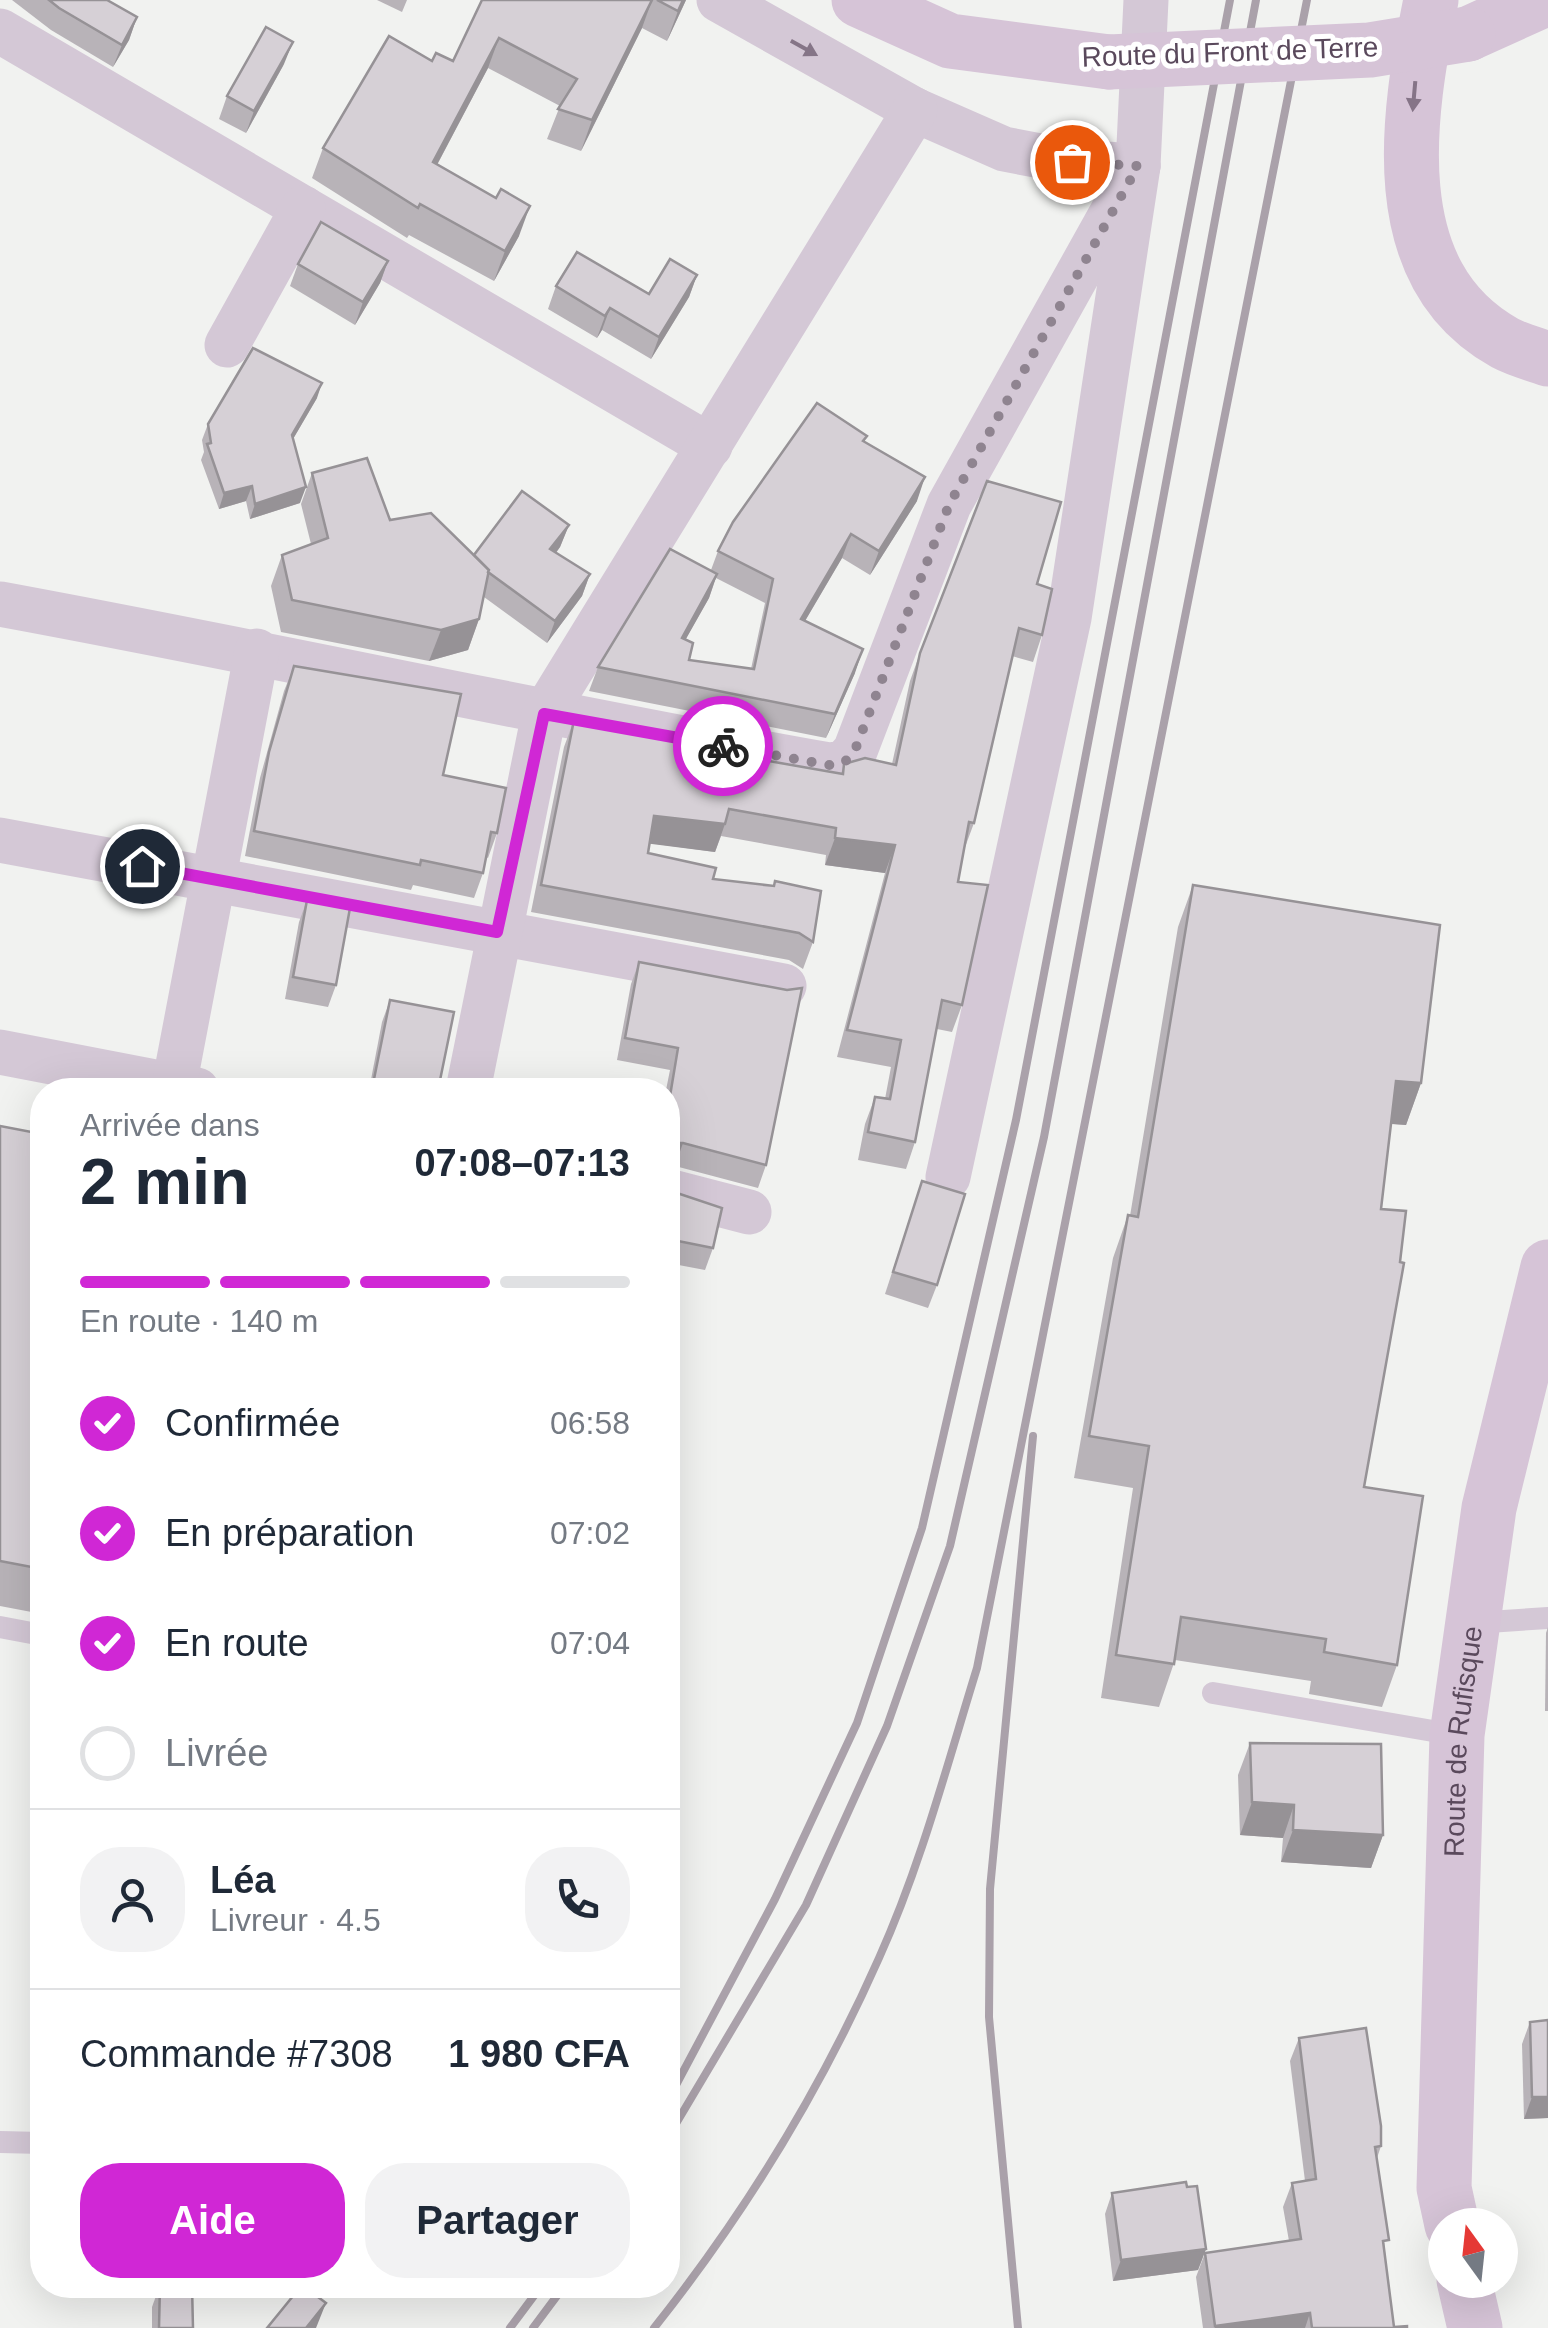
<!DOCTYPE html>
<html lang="fr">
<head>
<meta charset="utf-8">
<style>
  body { margin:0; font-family:Arial,sans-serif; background:#f2f2f3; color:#1f2937; height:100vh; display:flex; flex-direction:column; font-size:38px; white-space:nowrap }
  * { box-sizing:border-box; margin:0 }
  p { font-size:32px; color:#747a83 }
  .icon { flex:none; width:55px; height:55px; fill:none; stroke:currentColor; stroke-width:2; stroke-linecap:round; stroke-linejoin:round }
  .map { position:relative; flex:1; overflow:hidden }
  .sheet { position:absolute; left:30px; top:1078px; width:650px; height:1220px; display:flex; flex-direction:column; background:#fff; border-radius:40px; box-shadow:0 10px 40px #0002 }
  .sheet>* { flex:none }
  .needle { width:65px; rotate:345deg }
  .buttons { position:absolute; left:1428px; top:2208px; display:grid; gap:20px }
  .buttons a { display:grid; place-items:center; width:90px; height:90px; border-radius:50%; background:#fff; box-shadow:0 10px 40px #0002; font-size:50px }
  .pin { position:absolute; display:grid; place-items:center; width:85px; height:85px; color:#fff; margin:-42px; border:5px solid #fff; border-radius:50%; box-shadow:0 2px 10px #0007 }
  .courier { position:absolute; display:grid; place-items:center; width:100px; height:100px; margin:-50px; border:8px solid #d027d5; border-radius:50%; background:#fff; color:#222; box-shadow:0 2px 12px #0007 }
  .headline em { font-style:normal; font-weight:800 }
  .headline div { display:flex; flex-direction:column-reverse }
  .headline { display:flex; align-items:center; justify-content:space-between; height:170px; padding:0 50px }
  h1 { font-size:65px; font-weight:800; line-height:75px }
  .bar { display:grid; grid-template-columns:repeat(4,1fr); gap:15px 10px; align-content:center; height:120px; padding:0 50px }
  .bar i { height:12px; border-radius:8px; background:#e0e1e3 }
  .bar .active { background:#d027d5 }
  .bar p { grid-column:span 4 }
  .line { display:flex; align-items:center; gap:25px; padding:0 50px; border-top:2px solid #e0e1e3 }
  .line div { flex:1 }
  .round { display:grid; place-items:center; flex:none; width:105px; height:105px; border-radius:40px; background:#f2f2f3 }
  ol { padding:0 50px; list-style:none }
  li { display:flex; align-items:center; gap:30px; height:110px }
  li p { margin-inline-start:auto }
  li .icon { padding:10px; border-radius:50%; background:#d027d5; color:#fff; stroke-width:4 }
  li:last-child { color:#747a83 }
  li i { width:55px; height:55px; border:5px solid #e0e1e3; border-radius:50% }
  .action { display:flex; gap:20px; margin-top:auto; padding:20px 50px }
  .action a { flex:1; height:115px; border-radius:40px; background:#d027d5; color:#fff; font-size:40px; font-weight:800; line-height:115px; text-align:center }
  .action a+a { background:#f2f2f3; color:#1f2937 }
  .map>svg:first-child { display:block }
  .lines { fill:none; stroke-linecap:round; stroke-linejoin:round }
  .lane { stroke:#d4c8d6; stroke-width:22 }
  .street { stroke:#d4c8d6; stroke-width:45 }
  .secondary { stroke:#d6c4d7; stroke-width:55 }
  .rail { stroke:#aaa1aa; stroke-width:8 }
  .secondary-bridge { stroke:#d6c4d7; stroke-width:55 }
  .wall { fill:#b8b3b8; fill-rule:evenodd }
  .shaded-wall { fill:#969296 }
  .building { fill:#d6d0d6; stroke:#969296; stroke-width:2.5 }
  .oneway { fill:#857587 }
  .oneway2 { fill:#857487 }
  .done { stroke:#8f8490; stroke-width:10; stroke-dasharray:0 18 }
  .route { stroke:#d027d5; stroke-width:12 }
  .labels { text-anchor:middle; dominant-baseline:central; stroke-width:10; stroke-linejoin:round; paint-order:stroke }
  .street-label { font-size:28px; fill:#5a495c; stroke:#fff }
</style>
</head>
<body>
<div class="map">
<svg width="1548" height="2328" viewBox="0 0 1548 2328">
  <rect width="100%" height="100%" fill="#f1f2f0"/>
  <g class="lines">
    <g class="lane">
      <path d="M1473 1623 1548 1618"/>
      <path d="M0 1627 42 1635"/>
      <path d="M1213 1693 1456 1735"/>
      <path d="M0 2142 42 2143"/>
    </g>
    <g class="street">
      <path d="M719 0 915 110 1004 149 1072 162 1138 166"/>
      <path d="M0 31 710 446"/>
      <path d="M227 345 303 208"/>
      <path d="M0 604C277 655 552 716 829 765L844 763 855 751 949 505 1138 166"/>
      <path d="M0 840 784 986"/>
      <path d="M0 1052 197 1090"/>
      <path d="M174 1086 257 651"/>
      <path d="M468 1090 544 714 915 110"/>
      <path d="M948 1177 1069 618 1138 166 1146 0"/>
      <path d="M668 1191 749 1212"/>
    </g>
    <g class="secondary">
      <path d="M859 0 950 41 1109 62"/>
      <path d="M1431 0C1408 114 1381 274 1505 343 1518 350 1534 354 1548 359"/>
      <path d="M1468 34 1543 0"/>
      <path id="s1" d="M1452 2225 1444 2188 1457 1735 1489 1508 1548 1267"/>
      <path d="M1464 2280 1475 2328"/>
    </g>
    <g class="rail">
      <path d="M668 2100 775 1899 857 1723 922 1528 1016 1120 1230 0"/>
      <path d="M668 2137 806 1905 887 1726 950 1546 1044 1137 1256 0"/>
      <path d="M510 2328 542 2285"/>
      <path d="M533 2328 565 2285"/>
      <path d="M654 2328C743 2216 821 2089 879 1958 921 1865 947 1765 977 1668L1307 0"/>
      <path d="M1018 2328 989 2017 990 1889 1033 1436"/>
    </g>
    <path class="secondary-bridge" d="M1109 62 1370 50 1468 34"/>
  </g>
  <g class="wall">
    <path d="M12 0H107L137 17 129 40 113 67 51 30Z"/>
    <path d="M377 0H407L402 12Z"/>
    <path d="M482 0H686L667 41 642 28 581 151 547 139 560 106 488 68 437 165 519 236 494 281 409 235 407 238 312 178 323 148 432 61H453Z"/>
    <path d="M284 64 246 133 219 119 227 96Z"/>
    <path d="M388 261 380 283 355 325 290 286 298 264Z"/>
    <path d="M697 275 689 297 651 359 602 330 597 338 548 309 556 286 649 294Z"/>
    <path d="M317 398 293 439 300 503 250 519 246 501 219 509 201 460 204 452 202 440 208 424Z"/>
    <path d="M867 436 864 441 917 501 870 575 842 558 805 621 855 673 826 738 589 691 598 667 711 570 718 551ZM716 578 765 603 751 669 689 660 685 640 709 598Z"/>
    <path d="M312 473 390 520 474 555 569 525 560 547 556 553 590 574 582 596 547 643 484 597 479 619 468 650 429 661 281 632 271 586 282 555 311 544 301 504Z"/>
    <path d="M1037 584 1042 635 1033 662 1012 656 974 823 964 850 958 882 962 1005 952 1032 937 1029 915 1142 906 1169 858 1160 865 1124 875 1097 885 1099 891 1067 837 1057 885 873 825 865 826 855 721 836 715 852 649 843 648 853 713 879 813 942 803 969 789 960 531 912 564 747 574 720 740 756 841 774 844 764H892L910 681 920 653Z"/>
    <path d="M294 666 443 775 497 833 488 858 486 857 483 873 474 898 413 885 411 890 245 856 260 778 284 691Z"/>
    <path d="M1193 885 1421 1083 1406 1125 1391 1124 1381 1209 1364 1487 1397 1665 1382 1707 1309 1694 1311 1681 1175 1660 1159 1707 1101 1698 1133 1488 1074 1478 1113 1258 1128 1215 1130 1216 1178 927Z"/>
    <path d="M307 900 336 985 328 1007 285 999 299 922Z"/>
    <path d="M639 962 766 1165 758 1188 675 1166 668 1165 666 1090 670 1070 617 1060 631 984Z"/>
    <path d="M390 1000 438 1090H369L382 1022Z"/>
    <path d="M0 1126 42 1134V1614L0 1606Z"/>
    <path d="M922 1181 937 1285 928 1308 885 1294Z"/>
    <path d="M668 1190 713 1248 705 1270 668 1263Z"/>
    <path d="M1548 1627V1711H1545L1546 1633Z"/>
    <path d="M1250 1743 1383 1835 1371 1868 1281 1862 1283 1838 1240 1835 1238 1775Z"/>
    <path d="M1530 2022 1548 2118 1524 2119 1522 2044Z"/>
    <path d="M1299 2038 1381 2146 1377 2158 1385 2252 1394 2327 1407 2328H1203L1196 2277 1205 2253 1289 2241 1283 2207 1292 2183 1305 2181 1290 2061Z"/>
    <path d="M1112 2193 1206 2249 1198 2270 1113 2281 1105 2214Z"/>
    <path d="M160 2285 193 2328H152V2307Z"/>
  </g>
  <g class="shaded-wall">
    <path d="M652 0 642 28 581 151 592 120Z"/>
    <path d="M683 0H686L667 41 678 11Z"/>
    <path d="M137 17 129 40 113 67 122 45Z"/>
    <path d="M499 38 488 68 422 193 433 162Z"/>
    <path d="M293 42 284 64 246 133 254 111Z"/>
    <path d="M530 206 519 236 494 281 505 251Z"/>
    <path d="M388 261 380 283 355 325 363 302Z"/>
    <path d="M697 275 689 297 651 359 659 337Z"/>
    <path d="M610 308 602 330 597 338 605 316Z"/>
    <path d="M322 383 317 398 286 451 292 435Z"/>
    <path d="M925 477 917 501 870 575 879 551Z"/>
    <path d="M252 486 246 501 219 509 224 493Z"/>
    <path d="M306 487 300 503 250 519 255 504Z"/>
    <path d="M569 525 560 547 542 571 550 549Z"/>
    <path d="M851 534 842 558 792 643 801 619Z"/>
    <path d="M590 574 582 596 547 643 555 621Z"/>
    <path d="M717 574 709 598 673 662 682 638Z"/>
    <path d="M479 619 468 650 429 661 441 630Z"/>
    <path d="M863 649 855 673 826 738 835 714Z"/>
    <path d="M654 816 725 824 715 852 644 843Z"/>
    <path d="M835 838 895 845 885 873 825 865Z"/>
    <path d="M1396 1081 1421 1083 1406 1125 1381 1123Z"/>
    <path d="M668 1143H683L675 1166 668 1165Z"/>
    <path d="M1252 1802 1294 1805 1283 1838 1240 1835Z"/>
    <path d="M1293 1830 1383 1835 1371 1868 1281 1862Z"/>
    <path d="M1532 2097H1548V2118L1524 2119Z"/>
    <path d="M1206 2249 1198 2270 1113 2281 1121 2260Z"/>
    <path d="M326 2303 316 2328H306Z"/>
    <path d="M1310 2313 1305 2328H1215V2326Z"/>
  </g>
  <g class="building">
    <path d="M49 0H107L137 17 122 45 59 8Z"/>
    <path d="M482 0H652L592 120 558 109 577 79 499 38 433 162 496 198 501 189 530 206 505 251 420 204 418 208 323 148 389 36 432 61 436 53 453 61Z"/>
    <path d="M657 0H683L678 11Z"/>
    <path d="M266 27 293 42 254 111 227 96Z"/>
    <path d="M321 222 388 261 363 302 298 264Z"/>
    <path d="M577 252 649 294 670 259 697 275 659 337 610 308 605 316 556 286Z"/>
    <path d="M253 348 322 383 292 435 306 487 255 504 252 486 224 493 207 444 211 443 208 424Z"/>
    <path d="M817 403 867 436 863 441 925 477 879 551 851 534 801 619 863 649 835 714 598 667 670 549 717 574 682 638 693 643 689 660 754 669 773 579 718 551 733 522Z"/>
    <path d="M367 458 390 520 431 513 489 570 479 619 441 630 292 600 282 555 328 538 312 473Z"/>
    <path d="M987 481 1061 502 1037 584 1052 589 1042 635 1019 628 974 823 969 822 958 882 988 885 962 1005 942 1000 915 1142 868 1132 875 1097 890 1099 901 1040 847 1030 895 845 835 838 836 828 729 809 725 824 654 816 648 853 716 868 713 879 774 886 775 881 821 891 813 942 799 933 541 885 574 720 648 735 650 729 742 747 740 756 843 774 844 764 865 758 896 765 920 653Z"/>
    <path d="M522 491 569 525 550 549 590 574 555 621 488 572 489 570 474 555Z"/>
    <path d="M294 666 461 694 443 775 506 788 497 833 491 832 483 873 421 860 420 865 254 831 269 752Z"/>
    <path d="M1193 885 1440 925 1421 1083 1396 1081 1381 1209 1406 1211 1400 1262 1404 1263 1364 1487 1423 1496 1397 1665 1324 1652 1326 1639 1181 1617 1174 1664 1116 1655 1149 1446 1089 1436 1128 1215 1138 1217Z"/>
    <path d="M307 900 350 908 336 985 293 977Z"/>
    <path d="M639 962 787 990 802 988 766 1165 683 1143H668V1108L678 1048 625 1038Z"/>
    <path d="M390 1000 454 1012 438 1090 372 1089Z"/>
    <path d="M0 1126 42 1134V1569L0 1561Z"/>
    <path d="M922 1181 965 1194 937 1285 893 1272Z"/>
    <path d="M668 1190 722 1208 713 1248 668 1239Z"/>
    <path d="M1250 1743 1381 1744 1383 1835 1293 1830 1294 1805 1252 1802Z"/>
    <path d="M1548 2020V2097H1532L1530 2022Z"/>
    <path d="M1366 2028 1381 2126V2146L1375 2147 1389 2240 1383 2241 1394 2327 1407 2326V2328H1312L1310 2313 1215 2326 1205 2253 1301 2239 1292 2183 1316 2179 1299 2038Z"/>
    <path d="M1186 2182 1187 2187 1197 2186 1206 2249 1121 2260 1112 2193Z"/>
    <path d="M160 2285H192L193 2328H159Z"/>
    <path d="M302 2285 326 2303 306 2328H267Z"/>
  </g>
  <defs><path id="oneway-solid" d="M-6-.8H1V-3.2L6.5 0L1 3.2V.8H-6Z" transform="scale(2.5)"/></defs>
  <use class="oneway" href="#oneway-solid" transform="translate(804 48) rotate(29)"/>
  <use class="oneway2" href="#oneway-solid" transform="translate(1414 96) rotate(95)"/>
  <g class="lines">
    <path class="done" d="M723 746 829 765 844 763 855 750 949 505 1138 166 1072 162"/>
    <path class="route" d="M142 866 497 932 544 714 723 746"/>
  </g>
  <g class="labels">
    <g class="street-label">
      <text transform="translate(1230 52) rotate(-2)">Route du Front de Terre</text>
      <text stroke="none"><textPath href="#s1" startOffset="485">Route de Rufisque</textPath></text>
    </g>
  </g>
</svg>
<div class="buttons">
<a><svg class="needle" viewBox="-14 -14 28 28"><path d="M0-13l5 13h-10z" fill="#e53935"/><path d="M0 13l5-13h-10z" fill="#747a83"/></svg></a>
</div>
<div class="pin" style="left:1072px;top:162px;background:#ea580c"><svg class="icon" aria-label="bag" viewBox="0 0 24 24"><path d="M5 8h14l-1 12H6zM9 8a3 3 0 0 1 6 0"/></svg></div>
<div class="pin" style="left:142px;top:866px;background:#1f2937"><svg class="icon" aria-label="home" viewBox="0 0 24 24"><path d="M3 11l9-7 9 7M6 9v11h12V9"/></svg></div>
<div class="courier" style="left:723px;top:746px"><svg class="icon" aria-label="bike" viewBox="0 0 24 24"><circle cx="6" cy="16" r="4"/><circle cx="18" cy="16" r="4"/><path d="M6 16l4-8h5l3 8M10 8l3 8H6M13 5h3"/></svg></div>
<section class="sheet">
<div class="headline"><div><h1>2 min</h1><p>Arrivée dans</p></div><em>07:08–07:13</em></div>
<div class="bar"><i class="active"></i><i class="active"></i><i class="active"></i><i></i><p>En route · 140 m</p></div>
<ol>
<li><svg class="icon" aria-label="check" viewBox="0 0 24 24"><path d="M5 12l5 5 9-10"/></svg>Confirmée<p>06:58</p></li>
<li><svg class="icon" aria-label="check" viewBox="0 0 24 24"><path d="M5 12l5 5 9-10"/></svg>En préparation<p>07:02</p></li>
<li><svg class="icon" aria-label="check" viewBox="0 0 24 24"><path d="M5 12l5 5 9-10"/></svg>En route<p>07:04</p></li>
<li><i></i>Livrée</li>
</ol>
<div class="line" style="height:180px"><a class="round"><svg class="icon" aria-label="person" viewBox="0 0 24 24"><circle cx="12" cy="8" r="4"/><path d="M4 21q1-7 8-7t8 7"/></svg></a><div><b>Léa</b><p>Livreur · 4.5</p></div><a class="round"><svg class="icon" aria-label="phone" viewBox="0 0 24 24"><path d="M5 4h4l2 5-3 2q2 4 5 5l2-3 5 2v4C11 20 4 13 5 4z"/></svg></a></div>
<div class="line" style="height:130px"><div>Commande #7308</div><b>1 980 CFA</b></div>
<div class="action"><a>Aide</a><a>Partager</a></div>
</section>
</div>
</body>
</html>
